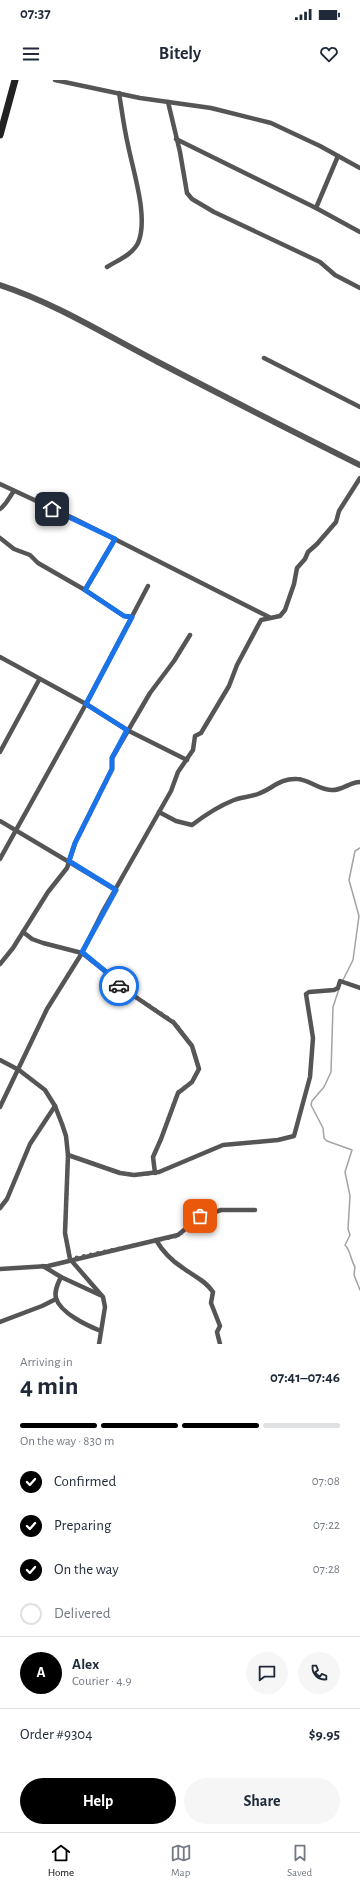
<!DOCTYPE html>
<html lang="en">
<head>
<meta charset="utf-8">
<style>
  body { margin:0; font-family:"Alegreya Sans",sans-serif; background:#f6f6f7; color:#1f2937; height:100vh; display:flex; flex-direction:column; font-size:15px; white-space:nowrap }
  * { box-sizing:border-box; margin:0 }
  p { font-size:13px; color:#747a83 }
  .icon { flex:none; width:22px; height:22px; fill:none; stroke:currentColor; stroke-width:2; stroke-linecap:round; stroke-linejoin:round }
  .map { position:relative; height:1264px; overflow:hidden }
  .panel { display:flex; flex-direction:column; background:#fff; flex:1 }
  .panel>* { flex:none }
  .pin { position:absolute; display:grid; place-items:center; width:34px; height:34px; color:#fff; margin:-17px; border-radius:8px; box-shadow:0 2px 6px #0006 }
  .courier { position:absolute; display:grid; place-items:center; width:40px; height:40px; margin:-20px; border:3px solid #1a73e8; border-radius:50%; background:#fff; color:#222; box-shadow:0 1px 5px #0007 }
  .headline em { font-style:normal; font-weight:700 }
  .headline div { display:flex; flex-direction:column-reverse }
  .headline { display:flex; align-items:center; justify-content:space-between; height:68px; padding:0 20px }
  h1 { font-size:26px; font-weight:700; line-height:30px }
  .bar { display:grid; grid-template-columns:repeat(4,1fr); gap:6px 4px; align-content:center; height:48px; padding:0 20px }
  .bar i { height:5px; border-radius:3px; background:#e0e1e3 }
  .bar .current { background:#000 }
  .bar p { grid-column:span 4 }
  .line { display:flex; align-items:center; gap:10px; padding:0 20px; border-top:1px solid #e0e1e3 }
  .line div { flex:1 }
  .round { display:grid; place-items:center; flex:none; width:42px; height:42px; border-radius:21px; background:#f6f6f7 }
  ol { padding:0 20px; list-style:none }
  li { display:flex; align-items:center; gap:12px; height:44px }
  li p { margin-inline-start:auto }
  li .icon { padding:4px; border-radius:50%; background:#000; color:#fff; stroke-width:4 }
  li:last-child { color:#747a83 }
  li i { width:22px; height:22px; border:2px solid #e0e1e3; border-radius:50% }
  .cta { display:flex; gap:8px; margin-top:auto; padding:8px 20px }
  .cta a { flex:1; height:46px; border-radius:24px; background:#000; color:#fff; font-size:16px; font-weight:700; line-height:46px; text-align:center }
  .cta a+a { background:#f6f6f7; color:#1f2937 }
  .status { display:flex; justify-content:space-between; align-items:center; height:28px; padding:0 20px; background:#fff; direction:ltr }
  .status svg { height:11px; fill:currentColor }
  header { display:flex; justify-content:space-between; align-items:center; height:52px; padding:0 20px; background:#fff; font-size:18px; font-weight:700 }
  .menu { display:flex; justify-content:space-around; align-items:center; height:56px; border-top:1px solid #e0e1e3; background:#fff; font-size:11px; color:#747a83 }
  .menu a { display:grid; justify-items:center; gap:2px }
  .menu .current { color:#000 }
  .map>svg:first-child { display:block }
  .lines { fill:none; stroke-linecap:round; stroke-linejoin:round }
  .stream { stroke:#a3a3a3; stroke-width:1.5 }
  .minor { stroke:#555; stroke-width:4.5 }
  .tertiary { stroke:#555; stroke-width:6 }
  .secondary { stroke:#222; stroke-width:7 }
  .done { stroke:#595959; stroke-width:4; stroke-dasharray:0 7.2 }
  .route { stroke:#1a73e8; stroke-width:5 }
</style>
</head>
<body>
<div class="status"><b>07:37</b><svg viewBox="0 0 49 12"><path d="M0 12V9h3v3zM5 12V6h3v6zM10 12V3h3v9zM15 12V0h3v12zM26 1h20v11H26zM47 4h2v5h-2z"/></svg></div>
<header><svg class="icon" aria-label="menu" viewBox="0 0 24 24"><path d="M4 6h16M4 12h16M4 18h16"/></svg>Bitely<svg class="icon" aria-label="heart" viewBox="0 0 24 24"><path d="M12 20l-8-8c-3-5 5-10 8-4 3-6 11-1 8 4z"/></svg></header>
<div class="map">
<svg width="360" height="1264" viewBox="0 0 360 1264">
  <rect width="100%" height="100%" fill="#fff"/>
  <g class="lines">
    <g class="stream">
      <path d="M343 900 353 880 359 836 349 800 355 771 360 768"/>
      <path d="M339 909 333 927 331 992 324 1007 312 1021 311 1025 323 1048 324 1058 327 1061 352 1070 345 1092 350 1116 348 1149 350 1155 345 1165C351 1171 350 1179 355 1187L354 1195 360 1210"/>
    </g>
    <g class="minor">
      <path d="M55 0 140 18 211 28 271 43 320 66 360 88"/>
      <path d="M168 22 180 72 187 113 192 119 214 132 320 182 335 195 360 208"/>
      <path d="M176 59 316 128 360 152"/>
      <path d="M316 128 338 76"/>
      <path d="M107 187C118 180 132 175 138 163 149 138 133 91 128 65 124 48 122 31 119 13"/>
      <path d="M264 278 360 327"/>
      <path d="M0 404 75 439 269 537"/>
      <path d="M0 429C7 424 9 417 14 411"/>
      <path d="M0 458 14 469 30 475 38 483 85 510 124 536 132 537"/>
      <path d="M85 510 115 459"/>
      <path d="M0 577 86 624 127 650 187 680"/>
      <path d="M0 672 39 600"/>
      <path d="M159 732 176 741 192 745C205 735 219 726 234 720 241 717 250 717 258 714 272 709 280 698 297 699 308 699 319 710 331 710 342 711 349 702 360 702"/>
      <path d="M0 741 116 810"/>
      <path d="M0 779 86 624 148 506"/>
      <path d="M23 852 32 859 43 863 82 873 105 891 115 903 174 943 192 966 199 989 192 1002 178 1013 161 1059 153 1077 155 1093"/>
      <path d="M0 884 13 868 48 812 67 788 75 763 112 689V678L150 613 174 581 190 555"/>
      <path d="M0 980 19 990 45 1010 55 1026 62 1044 66 1056 68 1075 65 1153 70 1179 103 1217 105 1227 99 1264"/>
      <path d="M0 1027 47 929 82 873 103 831 171 711 178 692 193 670 195 656 201 653 229 606 237 585 261 540 280 536 285 530 294 504 297 488 305 479 308 472 317 464 336 442 339 431 360 398"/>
      <path d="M68 1075 120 1093 134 1095 159 1092 223 1065 278 1060 294 1056 310 997 313 958 306 914 309 912 334 910 338 908 340 901 360 908"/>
      <path d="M0 1128 7 1119 30 1064 55 1026"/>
      <path d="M156 1160C163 1172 172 1181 183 1188 194 1196 206 1201 213 1212L211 1223 220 1246 217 1252 220 1264"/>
      <path d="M43 1186 61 1197 100 1215"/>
      <path d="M0 1189 48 1186 178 1155 200 1137 221 1130H255"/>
      <path d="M61 1197C58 1203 54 1211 56 1218 60 1233 88 1246 101 1251"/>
      <path d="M0 1242 42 1226 56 1219"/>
    </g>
    <path class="tertiary" d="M0 205C55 223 106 255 158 282 225 317 292 351 360 385"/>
    <path class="secondary" d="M0 55 15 0"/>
  </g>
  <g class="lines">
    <path class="done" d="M119 906 174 942 192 966 199 989 192 1002 178 1012 161 1059 153 1077 155 1093 134 1095 120 1093 68 1075 65 1153 70 1179 178 1156 200 1136"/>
    <path class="route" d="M52 429 115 459 85 510 124 536 132 537 86 624 127 650 112 678V689L75 763 69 781 116 810 82 872 105 891 119 906"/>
  </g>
</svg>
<div class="pin" style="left:200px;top:1136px;background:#ea580c"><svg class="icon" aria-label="bag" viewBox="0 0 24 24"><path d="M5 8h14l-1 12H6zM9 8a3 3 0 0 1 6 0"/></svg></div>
<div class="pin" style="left:52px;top:429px;background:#1f2937"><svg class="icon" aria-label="home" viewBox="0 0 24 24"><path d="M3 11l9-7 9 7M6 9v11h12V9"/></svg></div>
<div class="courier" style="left:119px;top:906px"><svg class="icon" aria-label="car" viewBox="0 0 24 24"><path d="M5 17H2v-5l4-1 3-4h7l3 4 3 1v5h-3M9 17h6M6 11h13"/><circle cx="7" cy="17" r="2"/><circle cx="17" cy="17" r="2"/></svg></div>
</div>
<section class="panel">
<div class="headline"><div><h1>4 min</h1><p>Arriving in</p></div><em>07:41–07:46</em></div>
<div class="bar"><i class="current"></i><i class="current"></i><i class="current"></i><i></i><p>On the way · 830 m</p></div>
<ol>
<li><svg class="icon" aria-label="check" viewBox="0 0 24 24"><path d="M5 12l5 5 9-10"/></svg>Confirmed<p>07:08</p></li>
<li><svg class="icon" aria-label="check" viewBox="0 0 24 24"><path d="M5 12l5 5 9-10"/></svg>Preparing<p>07:22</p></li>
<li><svg class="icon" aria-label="check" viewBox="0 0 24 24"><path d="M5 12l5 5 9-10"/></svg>On the way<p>07:28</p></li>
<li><i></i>Delivered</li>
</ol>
<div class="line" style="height:72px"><b class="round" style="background:#000;color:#fff">A</b><div><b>Alex</b><p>Courier · 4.9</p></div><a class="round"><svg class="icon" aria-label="chat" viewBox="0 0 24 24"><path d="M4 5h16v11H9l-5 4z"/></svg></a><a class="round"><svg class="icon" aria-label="phone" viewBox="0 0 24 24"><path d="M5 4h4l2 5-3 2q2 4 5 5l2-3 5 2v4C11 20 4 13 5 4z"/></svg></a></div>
<div class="line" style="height:52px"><div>Order #9304</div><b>$9.95</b></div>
<div class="cta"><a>Help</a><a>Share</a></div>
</section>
<nav class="menu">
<a class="current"><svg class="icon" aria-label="home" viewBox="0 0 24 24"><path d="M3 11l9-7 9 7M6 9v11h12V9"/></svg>Home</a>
<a><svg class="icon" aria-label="map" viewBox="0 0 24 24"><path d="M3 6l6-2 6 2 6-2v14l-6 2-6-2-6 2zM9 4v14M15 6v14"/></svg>Map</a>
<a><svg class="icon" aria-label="saved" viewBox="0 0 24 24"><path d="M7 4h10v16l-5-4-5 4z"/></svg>Saved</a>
</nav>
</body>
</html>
